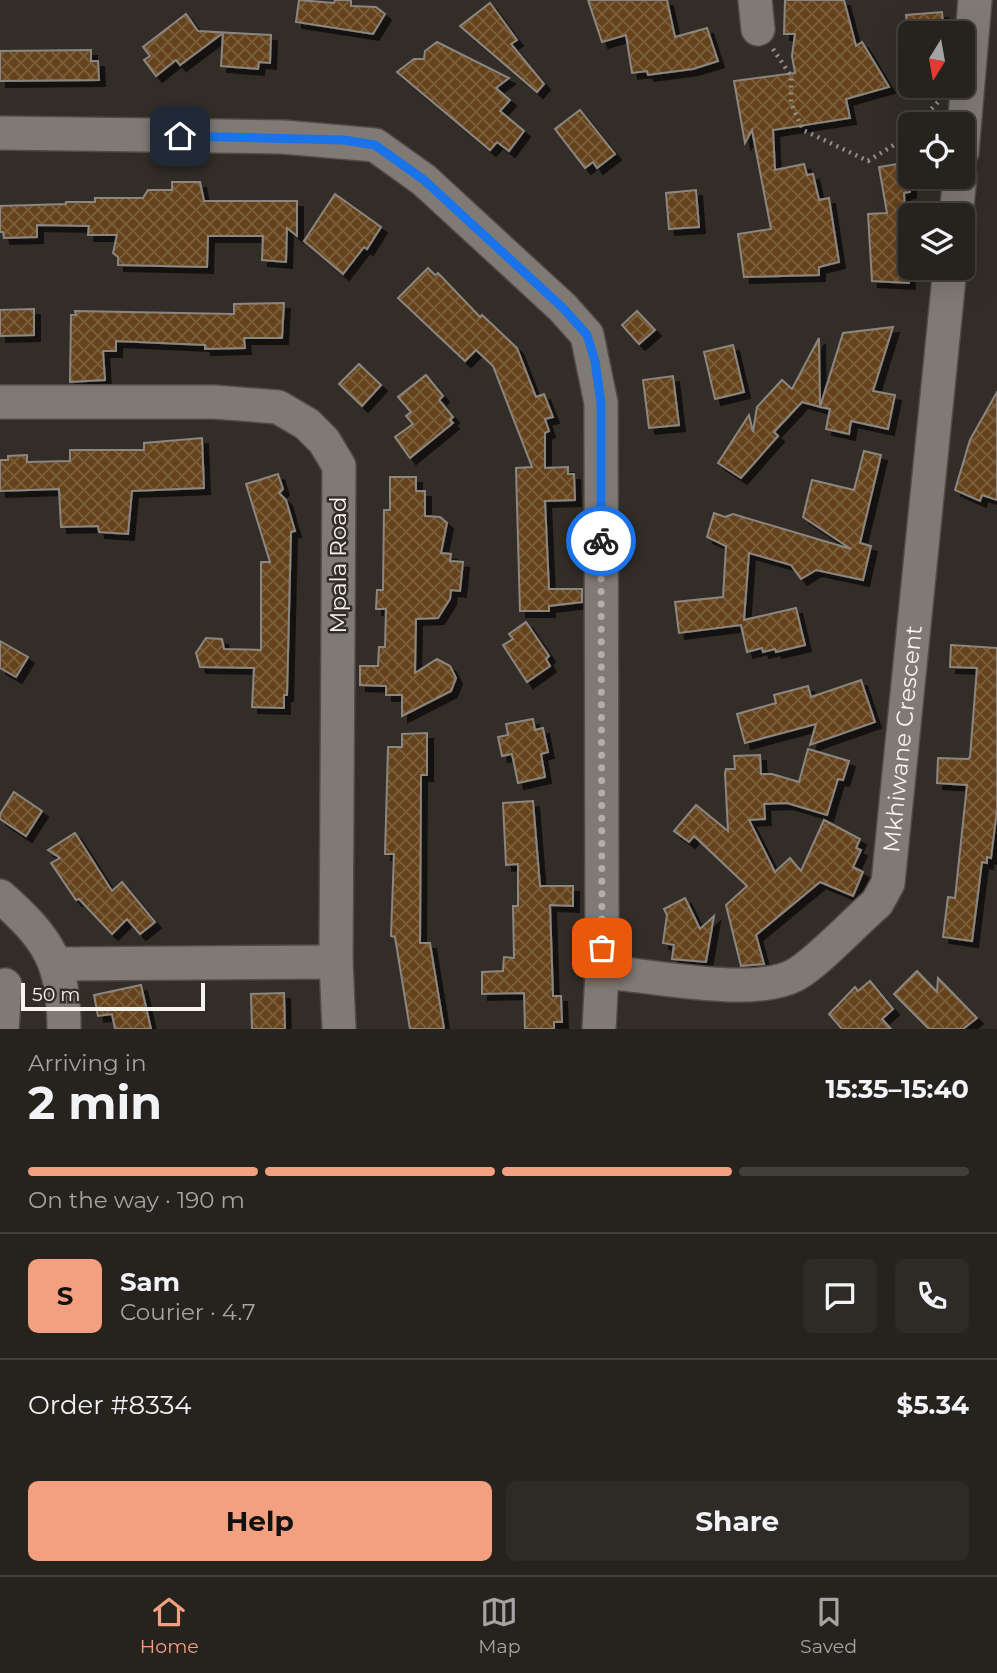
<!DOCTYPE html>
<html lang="en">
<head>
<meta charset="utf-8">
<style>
  body { margin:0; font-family:Montserrat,sans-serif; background:#2e2a26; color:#f1f3f6; height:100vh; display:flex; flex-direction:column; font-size:26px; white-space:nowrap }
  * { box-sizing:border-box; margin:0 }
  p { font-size:23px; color:#a4a4a4 }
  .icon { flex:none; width:38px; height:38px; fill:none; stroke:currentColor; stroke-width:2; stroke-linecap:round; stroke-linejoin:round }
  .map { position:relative; height:1029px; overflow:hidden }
  .details { display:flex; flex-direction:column; background:#26221d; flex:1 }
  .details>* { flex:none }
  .needle { width:46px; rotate:191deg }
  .buttons { position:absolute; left:898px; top:21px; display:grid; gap:14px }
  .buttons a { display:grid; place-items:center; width:77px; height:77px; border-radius:10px; background:#26221d; box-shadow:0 7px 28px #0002,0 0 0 2px #423f3b; font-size:35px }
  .scale { position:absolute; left:21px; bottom:18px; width:184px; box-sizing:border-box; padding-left:7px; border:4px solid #f7f4f0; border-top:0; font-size:19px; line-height:24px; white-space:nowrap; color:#f7f4f0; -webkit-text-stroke:5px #322d27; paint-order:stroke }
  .pin { position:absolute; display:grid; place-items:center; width:60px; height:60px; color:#fff; margin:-30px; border-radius:14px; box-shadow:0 4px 10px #0006 }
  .courier { position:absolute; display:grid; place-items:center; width:70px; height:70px; margin:-35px; border:5px solid #1a73e8; border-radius:50%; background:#fff; color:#222; box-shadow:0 2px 9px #0007 }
  .summary em { font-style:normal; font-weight:700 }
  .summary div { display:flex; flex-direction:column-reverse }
  .summary { display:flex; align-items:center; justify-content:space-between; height:119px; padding:0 28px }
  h1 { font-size:46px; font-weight:700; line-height:52px }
  .bar { display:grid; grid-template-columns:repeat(4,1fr); gap:10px 7px; align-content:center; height:84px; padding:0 28px }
  .bar i { height:9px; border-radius:5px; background:#423f3b }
  .bar .active { background:#f2a080 }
  .bar p { grid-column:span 4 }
  .line { display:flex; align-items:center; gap:18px; padding:0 28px; border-top:2px solid #423f3b }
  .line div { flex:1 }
  .round { display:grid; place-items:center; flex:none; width:74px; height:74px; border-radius:10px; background:#2e2a26 }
  .action { display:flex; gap:14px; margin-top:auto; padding:14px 28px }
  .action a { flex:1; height:80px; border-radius:10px; background:#f2a080; color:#111; font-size:28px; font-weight:700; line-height:80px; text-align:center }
  .action a+a { background:#2e2a26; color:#f1f3f6 }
  .dock { display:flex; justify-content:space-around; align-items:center; height:98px; border-top:2px solid #423f3b; background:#26221d; font-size:19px; color:#a4a4a4 }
  .dock a { display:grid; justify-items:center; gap:4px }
  .dock .active { color:#f2a080 }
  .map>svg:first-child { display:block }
  .building { fill:url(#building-cross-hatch); stroke:#8c8680; stroke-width:2; filter:url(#shadow) }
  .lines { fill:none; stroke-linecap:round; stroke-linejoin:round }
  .minor-casing { stroke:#4f4b46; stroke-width:36 }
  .path { stroke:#94908b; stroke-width:4.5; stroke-dasharray:2 5; stroke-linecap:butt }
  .minor { stroke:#807a74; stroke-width:33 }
  .done { stroke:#b2aeaa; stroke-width:7; stroke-dasharray:0 12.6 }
  .route { stroke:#1a73e8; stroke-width:9 }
  .labels { text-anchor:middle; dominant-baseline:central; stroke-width:5; stroke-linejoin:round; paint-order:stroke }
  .street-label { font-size:23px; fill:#f7f4f0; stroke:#322d27 }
</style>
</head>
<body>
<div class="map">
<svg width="997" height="1029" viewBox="0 0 997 1029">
  <defs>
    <pattern id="building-cross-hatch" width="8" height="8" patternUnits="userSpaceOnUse" patternTransform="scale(1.75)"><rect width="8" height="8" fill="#65431d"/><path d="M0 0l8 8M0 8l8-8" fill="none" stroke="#7c5f3e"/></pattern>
    <filter id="shadow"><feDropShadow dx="6" dy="6" stdDeviation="0" flood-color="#0009"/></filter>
  </defs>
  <rect width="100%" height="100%" fill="#322d27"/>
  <g class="building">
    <path d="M299 0 334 3 335 0H351V6L376 7 385 14 373 34 296 22Z"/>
    <path d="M588 0H667L675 37 707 28 718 61 693 69 648 75 647 71 632 73 626 35 602 42Z"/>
    <path d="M785 0H844L856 46 862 42 889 87 846 99 850 118 773 130 775 170 804 164 807 175 813 174 819 200 829 198 839 262 819 267V275L744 277 738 234 771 229 752 130 745 143 734 81 795 73 792 56 795 34H784Z"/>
    <path d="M490 3 517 40 511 44 544 84 537 92 460 26Z"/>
    <path d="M942 12 944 33H908L906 15Z"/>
    <path d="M186 14 198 31 271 35 270 63 259 62 258 69 221 66 223 33 180 65 176 60 156 76 144 60 150 56 143 47Z"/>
    <path d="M437 42 509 78 496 88 510 100 500 111 524 131 509 151 497 142 490 150 397 72 414 59H424L425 51Z"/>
    <path d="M91 50V61H98L99 80 0 81V51Z"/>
    <path d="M580 110 615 154 597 168 593 162 585 168 555 129Z"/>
    <path d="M910 162V192L904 193 909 283 872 281 868 214 887 213 879 167Z"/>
    <path d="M172 182H200L204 201H297V236L287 228 286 262 262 260 263 236H208L207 267 118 265V257L113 253 117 235H88L89 226 37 225V237L4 238 3 232H0V206L66 204V202H95V198H143L148 190H172Z"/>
    <path d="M696 190 699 227 669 229 666 193Z"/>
    <path d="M335 194 381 227 367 249 364 247 343 274 304 241Z"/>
    <path d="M428 268 435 275 438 273 480 317 482 315 517 348 536 397 544 394 553 417 545 419 549 431 545 433V468L568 467V474H574L575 500 545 501 549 589H582V602L549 606V611H520L516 468 532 467 493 366 476 350 465 361 398 298Z"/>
    <path d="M284 303 282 338H244L245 348 205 349V345L116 341V351H103L105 380 70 382 71 315H76L75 311 234 314V304Z"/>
    <path d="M34 309V335L0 336V310Z"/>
    <path d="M637 311 655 330 639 344 622 325Z"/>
    <path d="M893 327 873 391 895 395 888 429 851 421 849 434 826 429 830 409 820 407 843 333Z"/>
    <path d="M819 338 820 407 802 402 774 432 778 436 741 478 718 463 749 415 753 432 757 407 782 380 792 389Z"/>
    <path d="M733 345 744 392 715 399 704 352Z"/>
    <path d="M359 364 381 385 362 406 339 384Z"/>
    <path d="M426 375 443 396 439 400 453 417 450 420 453 423 410 458 395 437 413 424 406 416 411 412 398 397Z"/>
    <path d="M673 376 679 425 649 428 643 380Z"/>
    <path d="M997 392V500L982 495 980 501 955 490 970 440Z"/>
    <path d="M202 438 204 488 132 491 128 534 99 532 98 526 61 527 59 489 0 491V460H8V456L27 455V462L70 461V450H144V443Z"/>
    <path d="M864 451 881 455 860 543 871 546 863 580 816 570 801 579 791 565 749 553 744 620 796 608 805 645 776 652 775 649 763 652 762 648 747 652 741 625 679 633 675 602 723 597 726 546 707 537 714 513 725 517 733 514 851 549 803 517 812 480 854 490Z"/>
    <path d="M278 474 283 489 279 493 286 500 295 531 291 532 287 695H284V708L252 707 254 668 200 667 196 653 206 638 222 639 224 649 261 650V562H270L246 484Z"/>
    <path d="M390 477H416V491H425V516L440 517 447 523 441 553 451 554 450 561 463 562 460 591 451 590 450 599 438 618 416 619 415 673 437 659 450 666 456 678 451 691 402 716V695H386V686L360 685V666H378L379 647H385L386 609H376L377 590H383L384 510H390Z"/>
    <path d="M526 622 549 656 546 659 550 666 527 682 503 645 513 639 509 634Z"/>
    <path d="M0 641 28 657 16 677 0 668Z"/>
    <path d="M951 645 997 648V810L991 858 987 857V863L982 862 972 941 943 937 948 897 955 898 967 785 937 783 938 758 968 759 970 757 977 668 950 667Z"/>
    <path d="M861 680 875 722 810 745 816 724 745 743 737 714 776 703 774 695 808 686 811 697Z"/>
    <path d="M533 719 535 730 543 728 548 752 541 754 545 777 518 783 512 754 502 756 498 737 508 735 506 724Z"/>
    <path d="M427 733V775H421L420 943H430L444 1029H410L395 937 391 936 394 854H385L388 747H402V734Z"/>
    <path d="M808 749 849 761 843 780 838 779 827 815 787 803 764 804 765 819 749 820 775 872 790 858 801 871 824 820 860 839 856 848 861 850 853 867 863 872 853 896 820 882 756 935 764 964 741 966 726 905 747 886 694 836 689 842 674 831 696 805 728 831 725 773 726 769H735L734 756 760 755 761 774H772L799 782Z"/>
    <path d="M14 792 42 811 26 836 0 819V814Z"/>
    <path d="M533 801 540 886H573V906L550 905 553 996H561L562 1022H554V1029H525L524 993 482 994V972L503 971 504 957 514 958 513 906H518V864L506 865 503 803Z"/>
    <path d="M75 833 112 891 122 882 155 922 140 934 127 919 112 934 79 899 76 900 51 863 60 858 48 850Z"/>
    <path d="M685 898 700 929 714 916 706 962 672 959 674 945 663 943 667 915 664 909Z"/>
    <path d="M917 971 937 992 938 978 977 1018 963 1029H929L894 994Z"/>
    <path d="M870 981 893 1009 882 1019 891 1029H842L829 1014 855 987 858 991Z"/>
    <path d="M141 985 151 1029H115L112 1014 98 1016 94 995Z"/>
    <path d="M284 993 285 1029H252L251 994Z"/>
  </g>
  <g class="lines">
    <g class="minor-casing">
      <g id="minor">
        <path d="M755 0 758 29"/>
        <path d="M0 133 283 137 375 145 424 180 563 308 587 335 601 403 602 972 599 1029"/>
        <path d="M962 152 975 0"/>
        <path d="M956 215 960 177"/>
        <path d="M0 402H214L278 407 307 424 324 441 339 466 336 962 339 1029"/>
        <path d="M0 896C49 939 64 963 64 1029"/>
        <path d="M57 964 336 962"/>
        <path id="s1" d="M602 972C652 975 752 998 795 975 817 963 856 921 877 903L888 883 950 268"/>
        <path d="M2 1029 5 985"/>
      </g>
    </g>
    <g class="path">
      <path d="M773 49 791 76V103L803 130 868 161 902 140 910 132"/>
      <path d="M917 124 938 102"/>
    </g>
    <use href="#minor" class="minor"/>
  </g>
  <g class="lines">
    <path class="done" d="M601 541 602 948"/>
    <path class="route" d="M180 136 344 140 375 145 424 180 563 308 587 335 595 361 601 403V541"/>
  </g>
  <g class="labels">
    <g class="street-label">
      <text transform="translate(338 565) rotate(-90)">Mpala Road</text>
      <text stroke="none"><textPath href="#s1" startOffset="472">Mkhiwane Crescent</textPath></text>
    </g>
  </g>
</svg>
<div class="buttons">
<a><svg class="needle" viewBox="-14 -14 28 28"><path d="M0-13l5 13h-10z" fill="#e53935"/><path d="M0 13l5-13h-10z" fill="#a4a4a4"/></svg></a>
<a><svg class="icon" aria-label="locate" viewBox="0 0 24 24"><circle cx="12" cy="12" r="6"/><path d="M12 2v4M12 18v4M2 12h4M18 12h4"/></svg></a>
<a><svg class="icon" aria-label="layers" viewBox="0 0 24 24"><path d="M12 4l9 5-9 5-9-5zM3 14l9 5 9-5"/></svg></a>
</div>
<div class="scale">50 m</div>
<div class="pin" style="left:602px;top:948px;background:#ea580c"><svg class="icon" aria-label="bag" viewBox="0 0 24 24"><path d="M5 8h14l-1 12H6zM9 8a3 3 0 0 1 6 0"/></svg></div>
<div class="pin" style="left:180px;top:136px;background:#1f2937"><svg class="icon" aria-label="home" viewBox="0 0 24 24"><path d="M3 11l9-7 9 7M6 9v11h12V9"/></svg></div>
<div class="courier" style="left:601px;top:541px"><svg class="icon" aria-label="bike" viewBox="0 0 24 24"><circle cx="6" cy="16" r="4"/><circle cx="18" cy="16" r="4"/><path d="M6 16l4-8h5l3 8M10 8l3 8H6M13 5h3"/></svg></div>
</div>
<section class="details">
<div class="summary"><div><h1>2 min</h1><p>Arriving in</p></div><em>15:35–15:40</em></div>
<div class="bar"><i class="active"></i><i class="active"></i><i class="active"></i><i></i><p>On the way · 190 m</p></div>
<div class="line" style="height:126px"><b class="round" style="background:#f2a080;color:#111">S</b><div><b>Sam</b><p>Courier · 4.7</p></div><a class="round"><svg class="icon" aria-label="chat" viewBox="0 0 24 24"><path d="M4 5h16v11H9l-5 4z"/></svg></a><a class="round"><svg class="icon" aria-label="phone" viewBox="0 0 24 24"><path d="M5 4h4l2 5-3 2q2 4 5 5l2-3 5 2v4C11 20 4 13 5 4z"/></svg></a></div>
<div class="line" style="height:91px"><div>Order #8334</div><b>$5.34</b></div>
<div class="action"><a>Help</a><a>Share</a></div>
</section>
<nav class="dock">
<a class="active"><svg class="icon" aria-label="home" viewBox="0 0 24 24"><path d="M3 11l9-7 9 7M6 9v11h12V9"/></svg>Home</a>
<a><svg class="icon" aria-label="map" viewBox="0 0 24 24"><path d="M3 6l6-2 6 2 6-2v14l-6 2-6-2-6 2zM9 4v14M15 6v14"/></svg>Map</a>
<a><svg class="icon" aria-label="saved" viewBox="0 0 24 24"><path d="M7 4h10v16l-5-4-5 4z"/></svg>Saved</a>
</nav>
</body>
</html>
